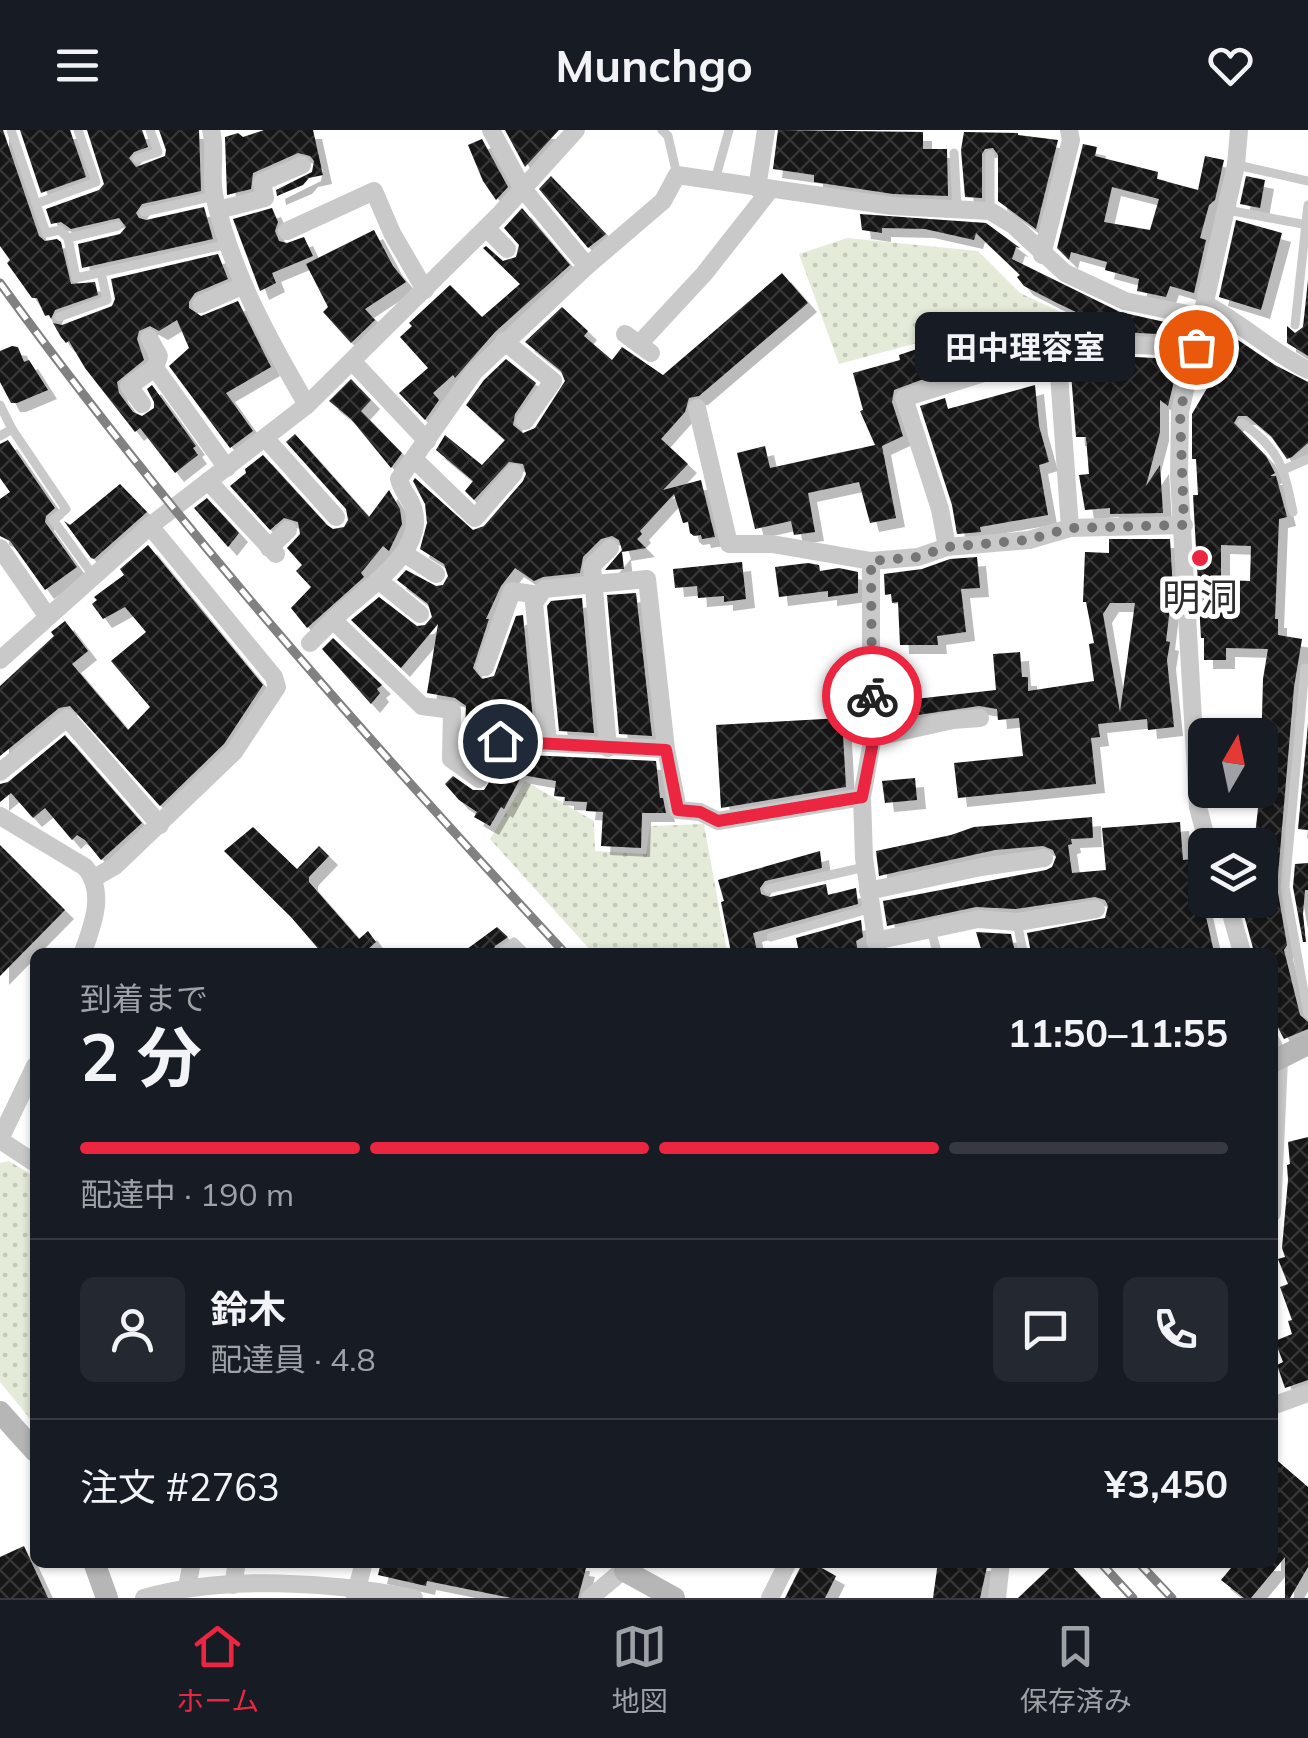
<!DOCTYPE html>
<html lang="ja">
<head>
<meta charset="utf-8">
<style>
  body { margin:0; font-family:Mulish,"Noto Sans JP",sans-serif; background:#242831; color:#f1f3f6; height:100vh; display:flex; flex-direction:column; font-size:38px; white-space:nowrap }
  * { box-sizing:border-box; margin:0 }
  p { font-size:32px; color:#9ea1a6 }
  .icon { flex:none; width:55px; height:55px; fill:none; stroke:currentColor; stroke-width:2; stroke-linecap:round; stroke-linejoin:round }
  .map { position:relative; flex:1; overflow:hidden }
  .drawer { position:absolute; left:30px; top:818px; width:1248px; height:620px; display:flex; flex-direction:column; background:#171b24; border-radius:15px; box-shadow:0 2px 8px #0004 }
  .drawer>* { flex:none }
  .needle { width:65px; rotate:9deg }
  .controls { position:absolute; left:1188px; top:588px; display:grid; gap:20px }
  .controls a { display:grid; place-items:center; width:90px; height:90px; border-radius:15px; background:#171b24; box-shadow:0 2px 8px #0004; font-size:50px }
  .pin { position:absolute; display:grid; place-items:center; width:85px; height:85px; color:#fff; margin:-42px; border:5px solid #fff; border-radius:50%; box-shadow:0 2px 10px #0007 }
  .courier { position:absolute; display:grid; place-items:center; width:100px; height:100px; margin:-50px; border:8px solid #ec2641; border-radius:50%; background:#fff; color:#222; box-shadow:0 2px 12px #0007 }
  .bubble { position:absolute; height:70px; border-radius:15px; background:#171b24; box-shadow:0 2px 8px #0004; font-size:32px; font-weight:700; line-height:70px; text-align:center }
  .head em { font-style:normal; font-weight:700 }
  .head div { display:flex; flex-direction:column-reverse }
  .head { display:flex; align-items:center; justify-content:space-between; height:170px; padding:0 50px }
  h1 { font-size:65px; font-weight:700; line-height:75px }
  .bar { display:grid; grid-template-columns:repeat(4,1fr); gap:15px 10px; align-content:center; height:120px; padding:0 50px }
  .bar i { height:12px; border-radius:8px; background:#363941 }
  .bar .current { background:#ec2641 }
  .bar p { grid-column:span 4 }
  .line { display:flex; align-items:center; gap:25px; padding:0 50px; border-top:2px solid #363941 }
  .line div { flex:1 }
  .round { display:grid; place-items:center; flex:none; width:105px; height:105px; border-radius:15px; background:#242831 }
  header { display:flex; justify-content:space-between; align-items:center; height:130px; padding:0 50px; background:#171b24; font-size:45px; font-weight:700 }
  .menu { display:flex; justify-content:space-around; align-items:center; height:140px; border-top:2px solid #363941; background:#171b24; font-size:28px; color:#9ea1a6 }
  .menu a { display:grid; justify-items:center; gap:5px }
  .menu .current { color:#ec2641 }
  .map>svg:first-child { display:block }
  .green { fill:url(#green-dots) }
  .building { fill:url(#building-cross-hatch); fill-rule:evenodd; filter:url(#shadow) }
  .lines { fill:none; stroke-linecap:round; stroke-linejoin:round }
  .lane { stroke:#c9c9c9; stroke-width:9 }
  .street { stroke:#c9c9c9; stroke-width:18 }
  .secondary { stroke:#b6b6b6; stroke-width:22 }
  .rail-casing { stroke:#818181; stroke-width:9 }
  .rail { stroke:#fff; stroke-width:5; stroke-dasharray:15; stroke-linecap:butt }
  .done { stroke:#767676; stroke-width:10; stroke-dasharray:0 18 }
  .route { stroke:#ec2641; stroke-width:12 }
  .poi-dot { fill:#ec2641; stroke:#fff; stroke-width:4 }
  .labels { text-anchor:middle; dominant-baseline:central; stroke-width:10; stroke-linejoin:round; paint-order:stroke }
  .poi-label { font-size:38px; fill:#2c2c2c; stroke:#fff }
</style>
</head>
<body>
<header><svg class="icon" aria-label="menu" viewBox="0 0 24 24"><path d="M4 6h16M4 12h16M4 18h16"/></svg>Munchgo<svg class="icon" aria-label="heart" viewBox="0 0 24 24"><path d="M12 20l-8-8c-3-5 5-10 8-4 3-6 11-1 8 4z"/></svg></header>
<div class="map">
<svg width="1308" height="1468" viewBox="0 0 1308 1468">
  <defs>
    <pattern id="green-dots" width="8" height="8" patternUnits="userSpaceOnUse" patternTransform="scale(2.5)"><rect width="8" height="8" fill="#e4ebd9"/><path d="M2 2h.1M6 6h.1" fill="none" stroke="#c4caba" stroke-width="1.8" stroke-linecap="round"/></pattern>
    <pattern id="building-cross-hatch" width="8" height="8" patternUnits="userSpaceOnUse" patternTransform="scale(2.5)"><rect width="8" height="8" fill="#131313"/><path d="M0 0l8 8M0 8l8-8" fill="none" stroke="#363636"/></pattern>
    <filter id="shadow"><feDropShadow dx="9" dy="9" stdDeviation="0" flood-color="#0004"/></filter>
  </defs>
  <rect width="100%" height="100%" fill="#fff"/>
  <g class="green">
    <path d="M847 108 978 121 1020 163 1084 193 1064 236C1037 227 1017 216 1003 190L839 234 799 124Z"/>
    <path d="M525 651 594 691 595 721 646 724 650 696 704 694 727 822H592L490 709Z"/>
    <path d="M9 1031 35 1047V1295L0 1252V1033Z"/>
  </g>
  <g class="building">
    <path d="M0 0H3L39 106 45 111 57 109 61 112 71 154 95 152 98 165 55 180 51 189 49 185 45 186 37 168H32L7 133 10 130 0 116Z"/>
    <path d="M20 0H70L86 47 41 63Z"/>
    <path d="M87 0H142L148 17 134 22 129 28 136 37 165 26 166 20 159 0H199L201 61 142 74 136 83 139 88 146 90 204 77 213 109 82 138 78 114 120 104 126 97 119 88 71 99 61 92 51 94 46 79 99 60 104 54Z"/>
    <path d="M264 0H313L323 45 309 48 303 55 277 66 276 60 312 42 314 31 310 26 298 23 253 43 251 59 227 65 225 7 238 3 243 7Z"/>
    <path d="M505 0H559L525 37Z"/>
    <path d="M778 0 923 2V19H947L948 66 893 64 814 52V45L773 39Z"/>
    <path d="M964 2 1018 3V5L1058 10 1036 99 998 71V25L993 18 985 19 982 24V68L965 67 961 20Z"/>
    <path d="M482 9 508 57 496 70 483 51 468 15Z"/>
    <path d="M1083 14 1097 17 1095 26 1158 42 1157 49 1198 60 1205 26 1224 30 1215 70 1209 75 1200 108 1206 110 1194 163 1170 156 1166 167 1137 161 1139 149 1105 140 1107 132 1071 122 1069 130 1057 118ZM1112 57 1159 69 1150 100 1104 92Z"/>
    <path d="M551 46 606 104 588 118 539 59Z"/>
    <path d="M1246 46 1265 50 1260 78 1240 74Z"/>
    <path d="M272 78 278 92 275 101 279 111 287 113 304 107 313 126 272 143 276 153 260 161 233 89Z"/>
    <path d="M522 78 570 135 495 202 455 248 453 245 433 263 439 270 425 290 399 263 428 238 400 207 412 196 409 193 450 155 482 187 520 154 483 118 486 116 503 131 516 127 519 115 504 98Z"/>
    <path d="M860 84 986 93 1020 118 1016 117 1012 129 1120 182 1187 197 1183 210 1158 204 1118 202 1057 173 1024 156 1017 147 1020 145 976 103 974 110 925 99 882 98V103L862 100Z"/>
    <path d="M1236 90 1282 103 1261 180 1219 167Z"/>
    <path d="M374 100 393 136 406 152 365 179 375 190 351 213 323 182 328 177 306 134Z"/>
    <path d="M218 124 228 149 195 163 189 172V178L201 186 238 171 271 237 226 263 253 301 230 318 169 236 189 218 177 190 159 201 150 196 139 201 137 209 144 230 117 252 119 263 133 282 142 286 154 278V272L147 259 152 255 196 316 193 318 198 325 175 343 140 298 135 302 85 238 69 211 66 213 61 207 53 193 62 195 112 176 115 169 111 149Z"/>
    <path d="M782 143 808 173 699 266 689 268 685 282 661 309 688 334 663 360 701 350 715 407 702 409 701 405 694 406 690 403 688 392 683 393 674 364 640 401 642 404 637 409 646 418 622 422 624 439 605 440 622 420 619 410 612 406 601 409 583 427 580 443 543 447 534 451 515 438 501 456 486 489H489L473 538 482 549 494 546 516 486 523 485 534 600H495L475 631 464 623 466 576 455 568 427 563 438 494 401 538 351 490 379 467 417 496 425 495 432 487 428 474 397 450 406 440 436 456 443 455 448 446 444 434 420 419 427 393 425 374 413 351 415 348 473 400 484 396 523 351 526 344 523 334 509 332 474 370 465 361 473 351 436 320 445 305 482 335 505 310 466 275 484 250 506 229 536 253 515 284 513 295 523 303 535 298 565 251 561 241 525 212 562 177 588 201 584 206 612 230 622 217 663 245Z"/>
    <path d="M1308 150V226L1287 213V196L1295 203 1303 197Z"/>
    <path d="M1213 193 1275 235 1308 252V313L1292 327 1287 329 1271 306 1247 286H1238L1234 293 1266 326 1275 343 1270 346H1276L1287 387 1279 389 1275 489H1278V505L1302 509 1294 557 1277 757 1287 815 1284 820 1300 885 1308 892V899L1284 909 1272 886V822H1254L1240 770H1260V715H1254L1260 660 1263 549 1268 519 1226 518V530H1204V508H1201L1193 365H1198L1196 329H1192V284L1213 248 1207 242 1224 216V210L1210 204ZM1221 415 1251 416 1250 451 1221 450Z"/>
    <path d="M997 196 1000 204 1004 202 1008 216 965 230 963 227H958L926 238 929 247 894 260 892 272 903 306 882 316 896 388 870 393 859 352 808 363 815 402 794 405 791 391 755 399 737 323 765 316 770 338 875 315 860 281 863 280 853 243 900 230 899 225 947 209Z"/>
    <path d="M1081 213 1114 226 1155 228 1178 235 1168 276 1160 270V302L1146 356 1160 335 1163 383 1110 384V378L1085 380 1079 345 1089 344 1086 307H1076L1071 243 1068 236Z"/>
    <path d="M12 216 18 217 24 232 29 230 48 260 17 273H11L0 252V221Z"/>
    <path d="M351 249 371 270 361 281 402 323 391 338 351 289 329 271Z"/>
    <path d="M1035 255 1039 296 1049 332 1039 335 1048 385 980 397 981 402 957 404 952 375 920 276 945 268 948 279Z"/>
    <path d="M295 304 369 387 389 360 400 379 402 394 389 421 383 416 361 443 364 447 307 498 291 478 311 457 296 441 302 435 287 418 300 404 298 392 284 388 270 400 230 356 246 343 245 339 263 325 327 395 333 399 344 397 348 390 346 379 286 312Z"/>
    <path d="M8 310 55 378 46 386 45 392 77 437 45 460 10 411 0 406V369L10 362 0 348V314Z"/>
    <path d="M120 354 147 382 94 429 91 428 64 391 70 395Z"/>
    <path d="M207 368 239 403 228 417 194 378Z"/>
    <path d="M1109 409H1170L1174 478H1170L1166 511 1170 512 1167 530 1174 597 1148 600 1147 589 1098 594 1100 607 1091 608 1096 654 958 668 954 633 1023 626 1019 588 998 590 997 579 979 576 884 590V569L897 568V571L996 560 993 524 1020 522 1022 547H1028V561L1094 551 1089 514 1094 513 1086 472H1083L1085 422 1109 423ZM1110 473H1135L1120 582 1103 484Z"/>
    <path d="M148 415 263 555 224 614 160 676 70 576 59 578 0 626V556L54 506 51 502 65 491 88 521 72 534 128 600 150 577 111 531 146 502 125 477 103 489 92 474 97 470 94 467 124 445 120 439Z"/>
    <path d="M977 427 980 458 961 459 966 502 937 506 938 515H900L898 472 892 473 891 464 885 465 884 444 922 439 950 429Z"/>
    <path d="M742 432 746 469 724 472V466L698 468 697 456 675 458 673 439Z"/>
    <path d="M808 433 819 435 820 441 839 438 858 442V463L828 467V461L779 467 775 437Z"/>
    <path d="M636 463 652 606 619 604 607 465Z"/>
    <path d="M582 468 594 603 559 601 547 476 551 471Z"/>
    <path d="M333 508 382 555 377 559 380 563 371 574 322 519Z"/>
    <path d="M842 588 846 657 721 678 716 595Z"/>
    <path d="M1308 594V700L1298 699Z"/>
    <path d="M65 605 142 693 101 730 85 710 77 705 72 710 45 678 33 688 11 663 0 672V654L8 652Z"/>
    <path d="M507 624 656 631 660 668H663L666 683H642L641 718 601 716 603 682 586 681 587 672 565 671V667L554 666 556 651 522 645 504 679 501 677 490 696 474 687 477 682 459 670 445 654 453 646 473 660H484Z"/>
    <path d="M915 648 917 670 885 673 882 651Z"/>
    <path d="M1092 687 1093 708 1071 709 1072 714 1068 715 1072 743 1106 740 1102 698 1180 692 1183 730 1202 728 1205 764 1201 765 1214 822H1031L1027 803 1105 788 1108 776 1105 770 1095 767 1016 779 976 777 887 796 883 771 1046 740 1052 737 1056 727 1053 720 1043 716 995 720 879 746 876 721 951 705 974 697Z"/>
    <path d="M253 697 297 739 319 716 329 726 309 747V752L359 809 368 801 376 812 368 819 370 822H321L291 787 224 721Z"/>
    <path d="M0 715 65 780 0 846Z"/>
    <path d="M820 721 822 738 765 751 760 758 761 764 770 767 826 754 828 765 856 758 858 774 753 803 757 821 731 822 721 772 724 771 718 750Z"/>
    <path d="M1308 733V760H1305L1303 784 1306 812H1303L1293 757 1295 734Z"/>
    <path d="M861 790 863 807 856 811 858 822H799L796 808Z"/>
    <path d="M497 797 508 807 495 816 493 822H463Z"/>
    <path d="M976 802 1011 804 1015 822H982Z"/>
    <path d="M1308 1007V1250L1285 1258 1277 1235 1283 1232 1275 1211 1292 1204 1288 1191 1292 1190 1280 1157 1288 1154 1278 1129 1285 1127 1282 1118 1288 1050 1287 1035 1290 1034 1288 1012Z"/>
    <path d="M1272 1326 1308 1357V1437L1290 1468H1285V1427L1251 1468H1244L1221 1450 1236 1432H1272Z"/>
    <path d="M24 1416 48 1468H0V1427Z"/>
    <path d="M381 1432H581L580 1437 586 1438 578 1468H511L427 1451 426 1456 378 1445Z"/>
    <path d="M803 1432H811L836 1446 825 1468H785Z"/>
    <path d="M938 1432H988L980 1468H933Z"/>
    <path d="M1056 1432H1068L1101 1468H1018Z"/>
  </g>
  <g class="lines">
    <g class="lane">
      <path d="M11 0 46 103 60 100 68 108 118 96"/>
      <path d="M662 0 668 6 677 45"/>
      <path d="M954 23 957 77"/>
      <path d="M990 25V81"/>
      <path d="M137 29 158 22 150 0"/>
      <path d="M1237 35 1308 51"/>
      <path d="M715 50 729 0"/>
      <path d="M38 73 96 52 78 0"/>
      <path d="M1227 80 1308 95"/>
      <path d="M144 82 214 66"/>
      <path d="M68 108 76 148 228 114"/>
      <path d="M59 187 107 170 101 142"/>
      <path d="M1295 195 1308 75"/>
      <path d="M0 275 12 299"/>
      <path d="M1242 293C1280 319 1284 338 1293 382"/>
      <path d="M0 306 12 299 66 379 53 390 93 445"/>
      <path d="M1285 339 1308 329"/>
      <path d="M1305 538 1285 757 1308 884"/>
      <path d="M768 759 865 737"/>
      <path d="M1017 792 1023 822"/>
      <path d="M931 800 937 822"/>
      <path d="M771 807 872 778"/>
      <path d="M501 822 514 812 524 822"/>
    </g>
    <g class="street">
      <path d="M211 0C217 23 209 45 215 69 232 143 269 210 307 275"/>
      <path d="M491 0 523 59 587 136"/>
      <path d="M757 58 766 0"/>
      <path d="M218 80 265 68 262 52 302 35"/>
      <path d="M486 98 507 119"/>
      <path d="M287 101 374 61 392 103 425 160"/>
      <path d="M1042 125 1071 10 1069 0"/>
      <path d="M201 174 244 155"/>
      <path d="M1205 174C1242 193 1271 222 1308 240"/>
      <path d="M1085 201 1115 214 1157 216 1193 226"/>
      <path d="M625 204 651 223"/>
      <path d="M149 208 159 226 155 238"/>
      <path d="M504 211 553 251 525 291"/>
      <path d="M639 214 704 144 770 60"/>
      <path d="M353 232 427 311"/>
      <path d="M142 274 129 256 155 238 227 338"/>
      <path d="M697 278 729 414H772L871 431"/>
      <path d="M266 309 336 387"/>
      <path d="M415 330 475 388 514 343"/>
      <path d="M208 351 276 424"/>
      <path d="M947 417 940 379 904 268 1019 232 1059 244 1070 398"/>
      <path d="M0 418 48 487"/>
      <path d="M269 418 288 400"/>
      <path d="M405 424 436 444"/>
      <path d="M378 450 420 484"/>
      <path d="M310 513 333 490"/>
      <path d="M0 530 150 396 307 275 499 85 576 0"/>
      <path d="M485 537 512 461 539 465"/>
      <path d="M872 608 953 590 980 588"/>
      <path d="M548 613 500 611 479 649 451 629 452 580 422 576 333 490C359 463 428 423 413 378 410 367 401 360 399 349L474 242 587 136 663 71 677 45 892 76 990 81 1013 95 1065 143 1125 171 1202 187"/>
      <path d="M608 618 592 436 610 418"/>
      <path d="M666 619 548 613 534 473 544 459 647 449 666 619 678 680 700 682 718 691 862 667"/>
      <path d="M0 642 67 588 160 695"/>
      <path d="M0 686 85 737C106 762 93 794 83 822"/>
      <path d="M1208 715 1198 677 1179 346 1180 282 1236 35 1239 0"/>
      <path d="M94 748 115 736 234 622 277 557 274 547 150 396"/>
      <path d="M868 761 981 737 1044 728"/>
      <path d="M1227 770 1242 822"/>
      <path d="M875 811 978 789 1017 792 1096 779"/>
      <path d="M878 822 864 728 862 667 871 617V431L918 427 947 417 1029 410 1070 398 1184 395"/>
      <path d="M1272 913 1279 929 1272 1083"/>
      <path d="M0 1009 35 936"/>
      <path d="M0 1010 35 1033"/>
      <path d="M1272 1276 1308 1263"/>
      <path d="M233 1455 237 1432"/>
      <path d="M187 1457 192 1432"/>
      <path d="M355 1466 364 1432"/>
      <path d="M144 1468C224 1445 333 1452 414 1468"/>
      <path d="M590 1468 633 1432"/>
      <path d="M770 1468 788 1432"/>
      <path d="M997 1468 1001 1432"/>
    </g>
    <g class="secondary">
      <path d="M1272 932 1308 914"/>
      <path d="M0 1282 35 1321"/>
      <path d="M94 1432 107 1468"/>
      <path d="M625 1441 674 1468"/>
    </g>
    <g class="rail-casing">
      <g id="rail">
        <path d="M0 153C171 389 366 608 564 822"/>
        <path d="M1100 1432 1133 1468"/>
        <path d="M1138 1432 1172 1468"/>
      </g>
    </g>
    <use href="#rail" class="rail"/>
  </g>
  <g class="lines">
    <path class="done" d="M872 566 871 431 918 427 947 417 1028 410 1070 398 1184 395 1180 282 1196 217"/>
    <path class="route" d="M500 611 666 620 678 680 700 682 718 691 862 667 872 617V566"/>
  </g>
  <circle class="poi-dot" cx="1200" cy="428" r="10"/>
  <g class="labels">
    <g class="poi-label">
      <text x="1200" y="467">明洞</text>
    </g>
  </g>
</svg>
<div class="controls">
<a><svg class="needle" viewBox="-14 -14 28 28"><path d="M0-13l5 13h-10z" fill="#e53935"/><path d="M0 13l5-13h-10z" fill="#9ea1a6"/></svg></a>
<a><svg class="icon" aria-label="layers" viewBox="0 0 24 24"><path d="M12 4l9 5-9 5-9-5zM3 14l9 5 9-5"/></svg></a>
</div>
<div class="pin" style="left:1196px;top:217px;background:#ea580c"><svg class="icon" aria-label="bag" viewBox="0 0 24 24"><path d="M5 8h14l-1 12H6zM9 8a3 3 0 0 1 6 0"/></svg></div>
<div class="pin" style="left:500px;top:611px;background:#1f2937"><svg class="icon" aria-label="home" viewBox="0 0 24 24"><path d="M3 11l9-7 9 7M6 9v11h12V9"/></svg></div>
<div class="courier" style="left:872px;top:566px"><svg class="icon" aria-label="bike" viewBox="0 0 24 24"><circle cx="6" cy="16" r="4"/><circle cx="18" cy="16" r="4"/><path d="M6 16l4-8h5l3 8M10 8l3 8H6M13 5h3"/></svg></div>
<div class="bubble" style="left:915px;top:182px;width:220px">田中理容室</div>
<section class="drawer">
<div class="head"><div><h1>2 分</h1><p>到着まで</p></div><em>11:50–11:55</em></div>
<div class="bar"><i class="current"></i><i class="current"></i><i class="current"></i><i></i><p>配達中 · 190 m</p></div>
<div class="line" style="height:180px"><a class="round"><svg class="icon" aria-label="person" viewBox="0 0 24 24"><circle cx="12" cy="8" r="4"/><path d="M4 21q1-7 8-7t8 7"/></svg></a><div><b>鈴木</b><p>配達員 · 4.8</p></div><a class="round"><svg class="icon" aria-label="chat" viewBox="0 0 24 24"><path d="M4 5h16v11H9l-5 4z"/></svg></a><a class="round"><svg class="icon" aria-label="phone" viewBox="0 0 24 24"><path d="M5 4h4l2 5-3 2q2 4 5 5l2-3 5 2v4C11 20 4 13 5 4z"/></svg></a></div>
<div class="line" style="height:130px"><div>注文 #2763</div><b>¥3,450</b></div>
</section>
</div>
<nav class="menu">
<a class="current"><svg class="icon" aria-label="home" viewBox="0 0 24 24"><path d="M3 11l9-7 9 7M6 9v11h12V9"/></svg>ホーム</a>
<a><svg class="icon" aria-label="map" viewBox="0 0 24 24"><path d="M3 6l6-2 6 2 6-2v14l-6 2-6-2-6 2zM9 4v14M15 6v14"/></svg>地図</a>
<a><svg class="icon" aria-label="saved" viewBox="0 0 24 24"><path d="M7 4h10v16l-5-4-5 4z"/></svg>保存済み</a>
</nav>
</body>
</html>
